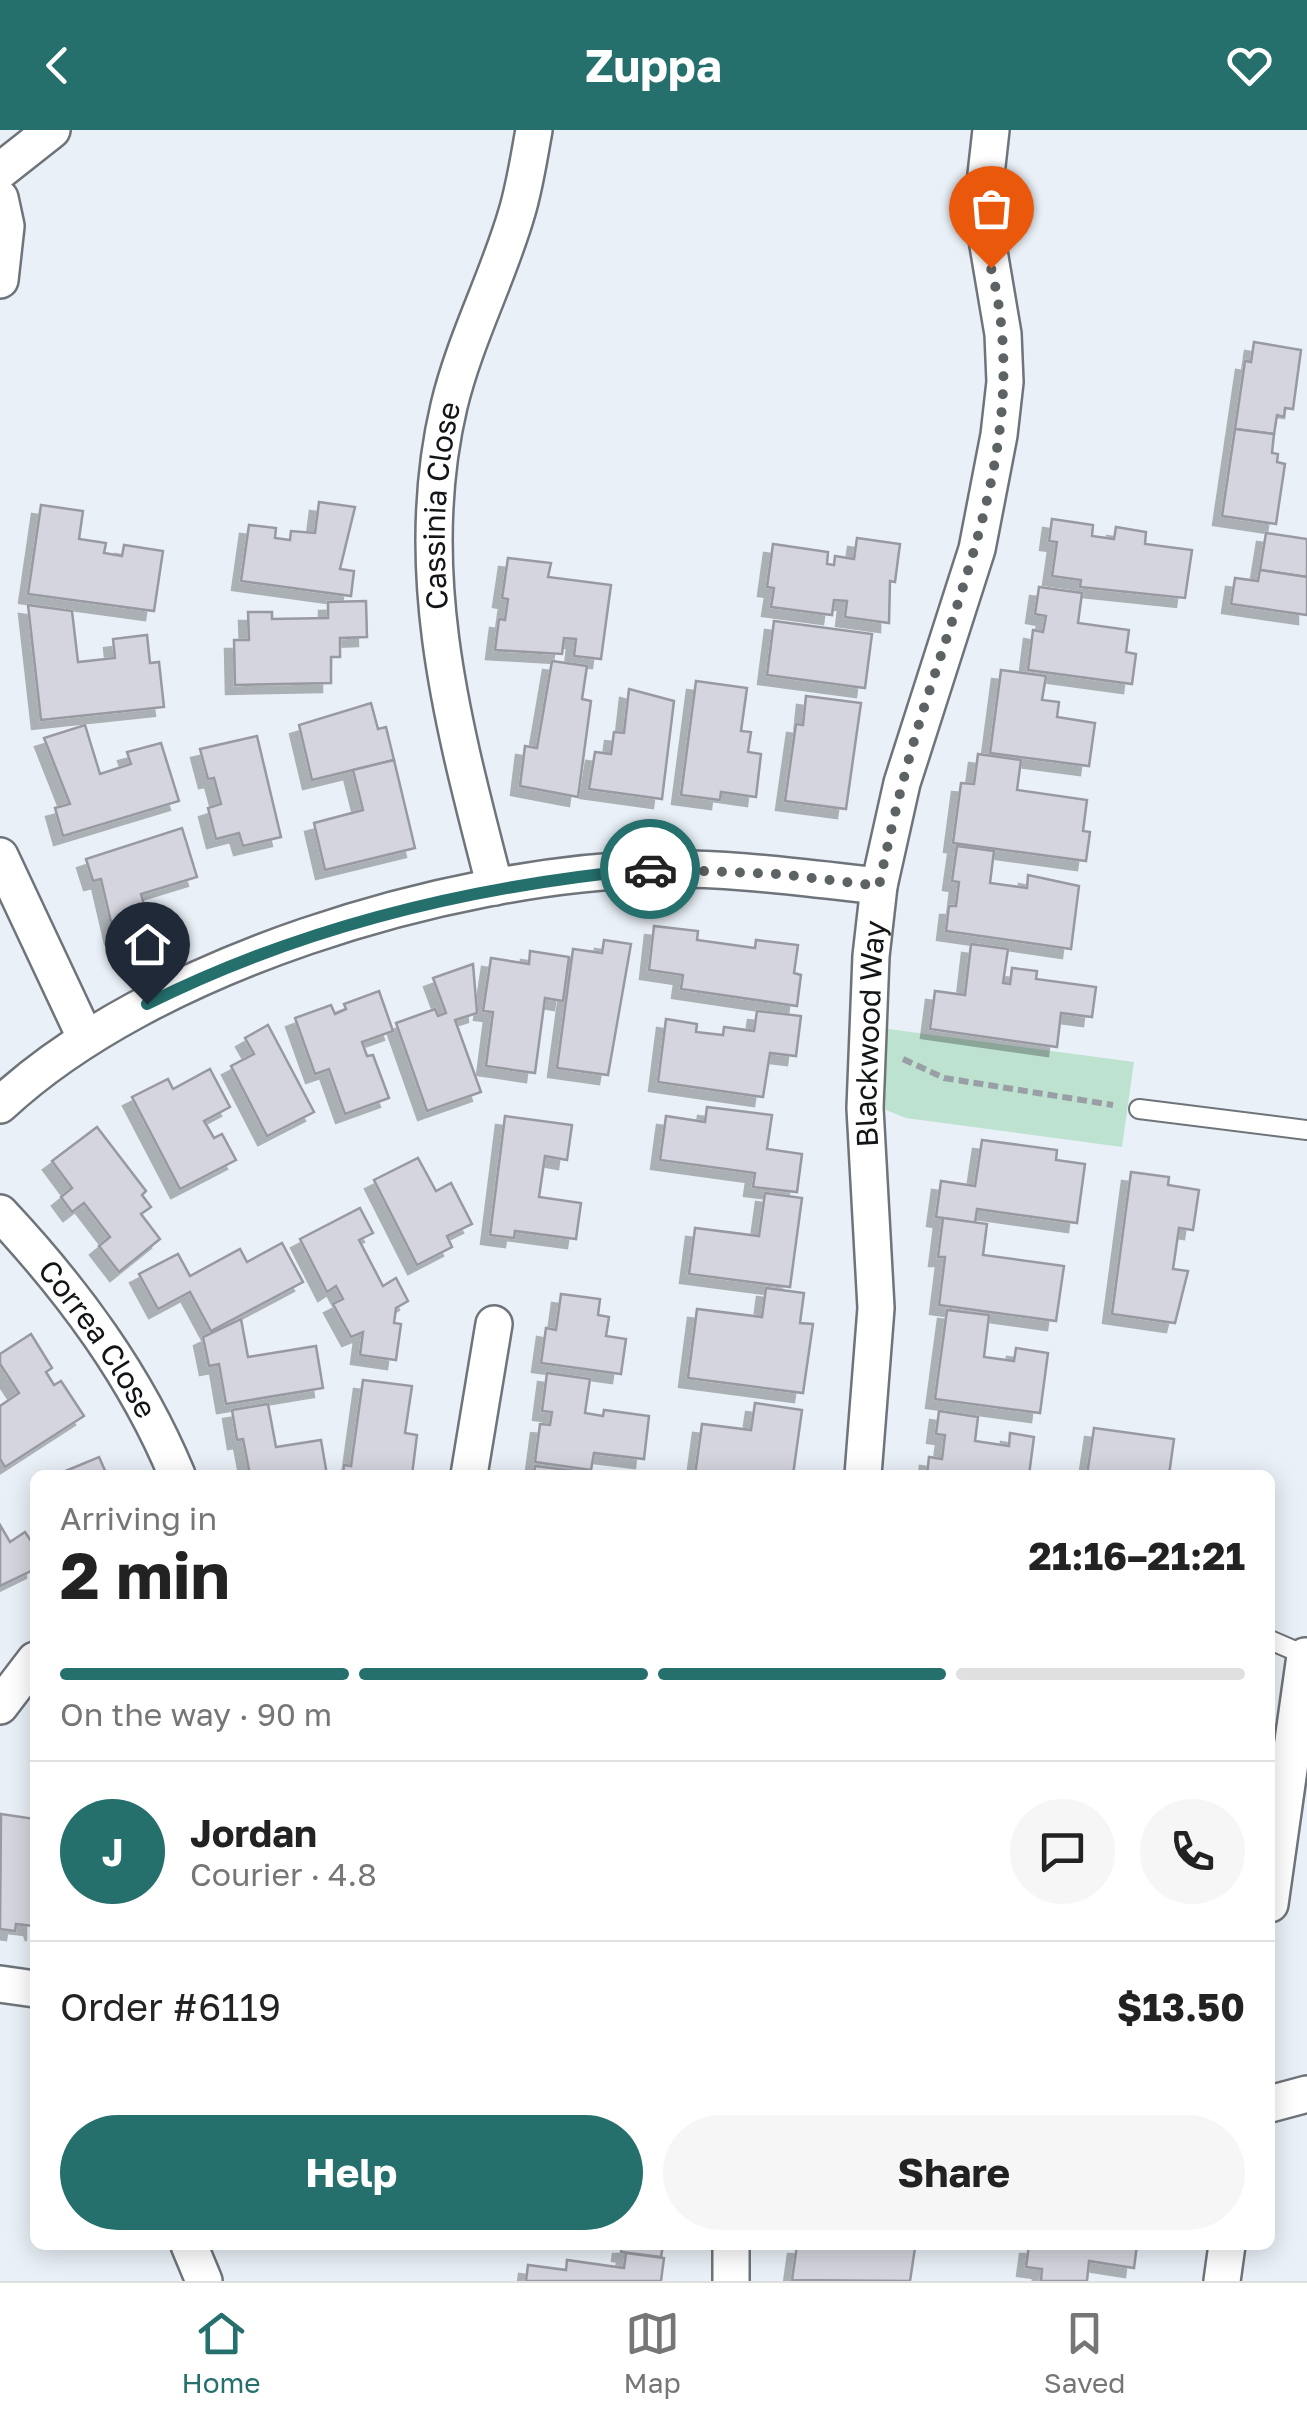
<!DOCTYPE html>
<html lang="en">
<head>
<meta charset="utf-8">
<style>
  body { margin:0; font-family:"Golos Text",sans-serif; background:#f6f6f6; color:#222; height:100vh; display:flex; flex-direction:column; font-size:38px; white-space:nowrap }
  * { box-sizing:border-box; margin:0 }
  p { font-size:32px; color:#767676 }
  .icon { flex:none; width:55px; height:55px; fill:none; stroke:currentColor; stroke-width:2; stroke-linecap:round; stroke-linejoin:round }
  .map { position:relative; flex:1; overflow:hidden }
  .details { position:absolute; left:30px; top:1340px; width:1245px; height:780px; display:flex; flex-direction:column; background:#fff; border-radius:15px; box-shadow:0 5px 25px #0003 }
  .details>* { flex:none }
  .pin { position:absolute; display:grid; place-items:center; width:85px; height:85px; color:#fff; margin:-102px -42px; border-radius:50% 50% 50% 0; rotate:-45deg; box-shadow:0 0 10px #0007 }
  .pin .icon { rotate:45deg }
  .courier { position:absolute; display:grid; place-items:center; width:100px; height:100px; margin:-50px; border:8px solid #256f6c; border-radius:50%; background:#fff; color:#222; box-shadow:0 2px 12px #0007 }
  .head em { font-style:normal; font-weight:700 }
  .head div { display:flex; flex-direction:column-reverse }
  .head { display:flex; align-items:center; justify-content:space-between; height:170px; padding:0 30px }
  h1 { font-size:65px; font-weight:700; line-height:75px }
  .bar { display:grid; grid-template-columns:repeat(4,1fr); gap:15px 10px; align-content:center; height:120px; padding:0 30px }
  .bar i { height:12px; border-radius:8px; background:#e0e0e0 }
  .bar .selected { background:#256f6c }
  .bar p { grid-column:span 4 }
  .line { display:flex; align-items:center; gap:25px; padding:0 30px; border-top:2px solid #e0e0e0 }
  .line div { flex:1 }
  .round { display:grid; place-items:center; flex:none; width:105px; height:105px; border-radius:52px; background:#f6f6f6 }
  .cta { display:flex; gap:20px; margin-top:auto; padding:20px 30px }
  .cta a { flex:1; height:115px; border-radius:60px; background:#256f6c; color:#fff; font-size:40px; font-weight:700; line-height:115px; text-align:center }
  .cta a+a { background:#f6f6f6; color:#222 }
  header { display:flex; justify-content:space-between; align-items:center; height:130px; padding:0 30px; background:#256f6c; color:#fff; font-size:45px; font-weight:700 }
  .menu { display:flex; justify-content:space-around; align-items:center; height:140px; border-top:2px solid #e0e0e0; background:#fff; font-size:28px; color:#767676 }
  .menu a { display:grid; justify-items:center; gap:5px }
  .menu .selected { color:#256f6c }
  .map>svg:first-child { display:block }
  .green { fill:#bde2d0 }
  .building { fill:#d4d5de; stroke:#9899a1; stroke-width:2.5; filter:url(#shadow) }
  .lines { fill:none; stroke-linecap:round; stroke-linejoin:round }
  .service-casing { stroke:#6e747a; stroke-width:22 }
  .minor-casing { stroke:#6e747a; stroke-width:40 }
  .path { stroke:#9a9fa5; stroke-width:6; stroke-dasharray:10 5; stroke-linecap:butt }
  .service { stroke:#fff; stroke-width:18 }
  .minor { stroke:#fff; stroke-width:35 }
  .done { stroke:#5d6265; stroke-width:10; stroke-dasharray:0 18 }
  .route { stroke:#256f6c; stroke-width:12 }
  .labels { text-anchor:middle; dominant-baseline:central; stroke-width:10; stroke-linejoin:round; paint-order:stroke }
  .street-label { font-size:30px; fill:#121517; stroke:#fff }
</style>
</head>
<body>
<header><svg class="icon" aria-label="back" viewBox="0 0 24 24"><path d="M15 5l-7 7 7 7"/></svg>Zuppa<svg class="icon" aria-label="heart" viewBox="0 0 24 24"><path d="M12 20l-8-8c-3-5 5-10 8-4 3-6 11-1 8 4z"/></svg></header>
<div class="map">
<svg width="1307" height="2151" viewBox="0 0 1307 2151">
  <defs>
    <filter id="shadow"><feDropShadow dx="-9" dy="9" stdDeviation="0" flood-color="#0004"/></filter>
  </defs>
  <rect width="100%" height="100%" fill="#e9f0f7"/>
  <path class="green" d="M881 898 1134 932 1122 1017 906 988 881 978Z"/>
  <g class="building">
    <path d="M1254 212 1301 220 1293 279 1285 278 1284 287 1277 285 1274 304 1235 299 1245 231 1251 232Z"/>
    <path d="M1235 299 1274 304 1272 323 1278 324 1277 332 1285 334 1276 394 1222 386Z"/>
    <path d="M319 372 355 377 340 439 354 441 351 466 241 451 249 395 276 398 275 408 290 410 291 401 315 403Z"/>
    <path d="M41 375 83 381 79 409 106 413 104 423 122 426 124 415 163 421 154 481 28 464Z"/>
    <path d="M1052 389 1093 395 1092 406 1114 409 1116 397 1146 402 1145 414 1192 420 1185 468 1080 457 1081 450 1052 446 1057 412 1049 411Z"/>
    <path d="M1266 403 1307 409V447L1260 440Z"/>
    <path d="M857 408 900 414 895 452 890 451 889 493 845 487 847 471 834 470 832 485 771 477 774 458 767 457 773 414 828 422 827 434 834 435 835 426 854 429Z"/>
    <path d="M508 428 551 433 548 447 611 455 601 529 574 526 576 509 564 508 562 524 495 520 499 489 505 490 508 469 502 468Z"/>
    <path d="M1260 440 1307 447V485L1231 474 1235 448 1258 451Z"/>
    <path d="M1039 457 1082 463 1078 493 1129 500 1126 522 1136 524 1132 554 1028 540 1033 500 1043 502 1046 486 1035 484Z"/>
    <path d="M366 471 367 507 340 508V527H331V553L235 555 234 510H249L248 482H272V489L328 488V472Z"/>
    <path d="M28 475 72 481 78 532 115 528 113 509 147 505 150 533 159 532 164 577 41 590Z"/>
    <path d="M774 491 872 504 865 558 767 545Z"/>
    <path d="M552 531 587 536 582 569 591 571 578 667 520 656 525 616 537 618Z"/>
    <path d="M1001 540 1046 546 1042 570 1059 572 1057 587 1095 593 1089 636 990 623Z"/>
    <path d="M696 551 747 558 741 601 751 602 748 622 761 624 756 667 721 662 720 670 681 665Z"/>
    <path d="M629 559 674 571 662 669 589 659 595 622 611 624 614 602 624 603Z"/>
    <path d="M806 566 861 573 846 679 785 671 796 594 803 595Z"/>
    <path d="M371 573 378 599 386 597 394 630 312 650 299 595Z"/>
    <path d="M85 595 100 644 131 634 127 622 161 613 179 671 63 706 55 678 70 674 44 608Z"/>
    <path d="M257 606 281 707 243 716 239 703 216 709 208 678 221 674 214 648 208 649 200 619Z"/>
    <path d="M978 624 1021 630 1017 660 1087 670 1083 701 1090 702 1086 731 953 713 961 653 974 654Z"/>
    <path d="M394 630 415 718 325 740 314 693 363 680 353 640Z"/>
    <path d="M182 698 197 747 141 764 150 794 114 805 101 749 93 751 86 729Z"/>
    <path d="M957 716 994 721 990 753 1027 758 1028 745 1079 756 1071 819 946 801 949 776H956L959 752 952 751Z"/>
    <path d="M654 796 698 801 697 810 755 818 756 810 798 815 794 843 801 845 797 876 681 859 683 845 649 840Z"/>
    <path d="M604 810 631 814 608 945 557 938 573 819 602 823Z"/>
    <path d="M971 814 1008 819 1003 853 1010 854 1012 838 1037 841 1036 849 1096 857 1092 887 1061 883 1057 917 930 899 935 861 965 865Z"/>
    <path d="M530 821 569 827 563 871 545 868 535 943 486 936 493 882 483 881 491 828 529 834Z"/>
    <path d="M473 834 477 883 455 890 481 962 427 981 396 893 435 879 438 886 446 883 433 848Z"/>
    <path d="M379 861 393 901 362 912 367 926 373 925 389 968 345 984 329 939 315 944 295 888 331 875 335 884 346 879 344 874Z"/>
    <path d="M757 881 801 886 796 926 770 923 763 967 658 952 666 889 697 894 696 902 723 905 724 897 754 901Z"/>
    <path d="M268 895 314 982 267 1006 231 936 254 924 245 908Z"/>
    <path d="M210 939 230 977 204 991 214 1008 222 1004 236 1030 180 1059 132 967 168 949 173 959Z"/>
    <path d="M707 977 772 985 767 1019 802 1024 797 1062 753 1057 755 1043 660 1030 666 986 705 992Z"/>
    <path d="M505 986 572 995 567 1030 545 1026 539 1067 581 1073 576 1109 515 1101 514 1108 490 1105Z"/>
    <path d="M97 997 146 1061 142 1065 151 1077 141 1084 160 1109 119 1142 99 1116 110 1107 84 1073 72 1082 61 1067 72 1058 52 1031Z"/>
    <path d="M982 1010 1057 1020 1056 1030 1085 1034 1077 1093 977 1079 975 1093 936 1087 941 1051 975 1056Z"/>
    <path d="M418 1028 436 1061 451 1053 472 1094 447 1106 452 1117 417 1135 374 1050Z"/>
    <path d="M1131 1042 1169 1047 1168 1055 1199 1060 1193 1100 1179 1098 1173 1139 1188 1141 1175 1193 1112 1184Z"/>
    <path d="M765 1063 802 1068 790 1157 689 1144 695 1098 759 1106Z"/>
    <path d="M360 1078 373 1103 359 1110 383 1156 396 1148 408 1171 396 1178 394 1193 401 1194 396 1230 360 1225 363 1202 351 1207 333 1174 343 1169 336 1156 327 1162 300 1109Z"/>
    <path d="M943 1088 987 1094 983 1125 1064 1136 1056 1191 939 1175 945 1127H938Z"/>
    <path d="M282 1113 303 1152 211 1201 190 1162 158 1179 139 1144 178 1124 190 1146 240 1119 247 1132Z"/>
    <path d="M766 1158 804 1163 800 1193 813 1194 803 1263 688 1248 697 1179 762 1187Z"/>
    <path d="M561 1164 600 1169 598 1185 609 1187 606 1206 626 1209 621 1244 541 1233 546 1198 556 1200Z"/>
    <path d="M947 1180 989 1185 984 1227 1014 1231 1016 1218 1048 1223 1040 1283 935 1269Z"/>
    <path d="M241 1189 248 1227 316 1216 323 1258 226 1274 219 1234 209 1236 203 1207Z"/>
    <path d="M31 1204 52 1238 46 1242 54 1255 61 1251 84 1286 5 1337 0 1329V1276L19 1263 0 1234V1224Z"/>
    <path d="M547 1243 590 1249 585 1283 603 1286 604 1280 649 1286 644 1329 594 1323 591 1340 535 1332 540 1294 550 1295 552 1282 542 1281Z"/>
    <path d="M363 1250 412 1256 405 1303 417 1305 412 1345H343L344 1335 351 1336Z"/>
    <path d="M755 1273 802 1280 793 1345H695L702 1294 751 1300Z"/>
    <path d="M268 1274 276 1317 321 1310 327 1345H250L243 1309 237 1310 232 1280Z"/>
    <path d="M939 1281 978 1287 975 1311 1009 1316 1010 1303 1034 1307 1029 1345H927L929 1327 942 1329 945 1305 936 1304Z"/>
    <path d="M1094 1298 1174 1309 1169 1345H1087Z"/>
    <path d="M99 1327 107 1345H64L63 1342Z"/>
    <path d="M535 1336 576 1341 575 1345H534Z"/>
    <path d="M0 1395 10 1412 25 1402 35 1417V1439L0 1456Z"/>
    <path d="M1 1684 35 1689V1802L33 1796 16 1794 15 1801 0 1799Z"/>
    <path d="M622 2115H663L661 2127 621 2122Z"/>
    <path d="M797 2115 915 2118 910 2151 792 2150Z"/>
    <path d="M1029 2115H1137L1134 2138 1089 2131 1087 2151H1041L1042 2139 1026 2137Z"/>
    <path d="M626 2123 664 2128 661 2151H526L528 2135 566 2140 567 2130 624 2138Z"/>
  </g>
  <g class="lines">
    <g class="service-casing">
      <g id="service">
        <path d="M1139 979 1307 1000"/>
        <path d="M1270 1510 1307 1526"/>
      </g>
    </g>
    <g class="minor-casing">
      <g id="minor">
        <path d="M0 41 52 0"/>
        <path d="M0 68 6 96 0 150"/>
        <path d="M0 726 85 907"/>
        <path id="s1" d="M495 757C454 598 410 441 449 276 465 209 498 148 517 82 525 55 529 27 534 0"/>
        <path d="M0 975C151 834 448 745 652 739 728 737 804 748 879 756"/>
        <path id="s2" d="M0 1083C73 1161 136 1246 177 1345"/>
        <path d="M469 1345 494 1194"/>
        <path id="s3" d="M863 1345 876 1178 865 978 871 826 879 756 902 653 977 419 999 305 1005 252 1003 204 982 80 991 0"/>
        <path d="M0 1576 35 1530"/>
        <path d="M1270 1774 1305 1526"/>
        <path d="M0 1854 35 1859"/>
        <path d="M1270 1974 1307 1964"/>
        <path d="M189 2115 204 2151"/>
        <path d="M731 2151V2115"/>
        <path d="M1222 2151 1227 2115"/>
      </g>
    </g>
    <path class="path" d="M903 929 944 948 1113 975"/>
    <use href="#service" class="service"/>
    <use href="#minor" class="minor"/>
  </g>
  <g class="lines">
    <path class="done" d="M650 739 779 744 879 756C893 688 909 622 931 556 975 419 1028 283 991 138"/>
    <path class="route" d="M147 874C305 795 475 755 650 739"/>
  </g>
  <g class="labels">
    <g class="street-label">
      <text stroke="none"><textPath href="#s1" startOffset="388">Cassinia Close</textPath></text>
      <text stroke="none"><textPath href="#s3" startOffset="442">Blackwood Way</textPath></text>
      <text stroke="none"><textPath href="#s2" startOffset="160">Correa Close</textPath></text>
    </g>
  </g>
</svg>
<div class="pin" style="left:991px;top:138px;background:#ea580c"><svg class="icon" aria-label="bag" viewBox="0 0 24 24"><path d="M5 8h14l-1 12H6zM9 8a3 3 0 0 1 6 0"/></svg></div>
<div class="pin" style="left:147px;top:874px;background:#1f2937"><svg class="icon" aria-label="home" viewBox="0 0 24 24"><path d="M3 11l9-7 9 7M6 9v11h12V9"/></svg></div>
<div class="courier" style="left:650px;top:739px"><svg class="icon" aria-label="car" viewBox="0 0 24 24"><path d="M5 17H2v-5l4-1 3-4h7l3 4 3 1v5h-3M9 17h6M6 11h13"/><circle cx="7" cy="17" r="2"/><circle cx="17" cy="17" r="2"/></svg></div>
<section class="details">
<div class="head"><div><h1>2 min</h1><p>Arriving in</p></div><em>21:16–21:21</em></div>
<div class="bar"><i class="selected"></i><i class="selected"></i><i class="selected"></i><i></i><p>On the way · 90 m</p></div>
<div class="line" style="height:180px"><b class="round" style="background:#256f6c;color:#fff">J</b><div><b>Jordan</b><p>Courier · 4.8</p></div><a class="round"><svg class="icon" aria-label="chat" viewBox="0 0 24 24"><path d="M4 5h16v11H9l-5 4z"/></svg></a><a class="round"><svg class="icon" aria-label="phone" viewBox="0 0 24 24"><path d="M5 4h4l2 5-3 2q2 4 5 5l2-3 5 2v4C11 20 4 13 5 4z"/></svg></a></div>
<div class="line" style="height:130px"><div>Order #6119</div><b>$13.50</b></div>
<div class="cta"><a>Help</a><a>Share</a></div>
</section>
</div>
<nav class="menu">
<a class="selected"><svg class="icon" aria-label="home" viewBox="0 0 24 24"><path d="M3 11l9-7 9 7M6 9v11h12V9"/></svg>Home</a>
<a><svg class="icon" aria-label="map" viewBox="0 0 24 24"><path d="M3 6l6-2 6 2 6-2v14l-6 2-6-2-6 2zM9 4v14M15 6v14"/></svg>Map</a>
<a><svg class="icon" aria-label="saved" viewBox="0 0 24 24"><path d="M7 4h10v16l-5-4-5 4z"/></svg>Saved</a>
</nav>
</body>
</html>
